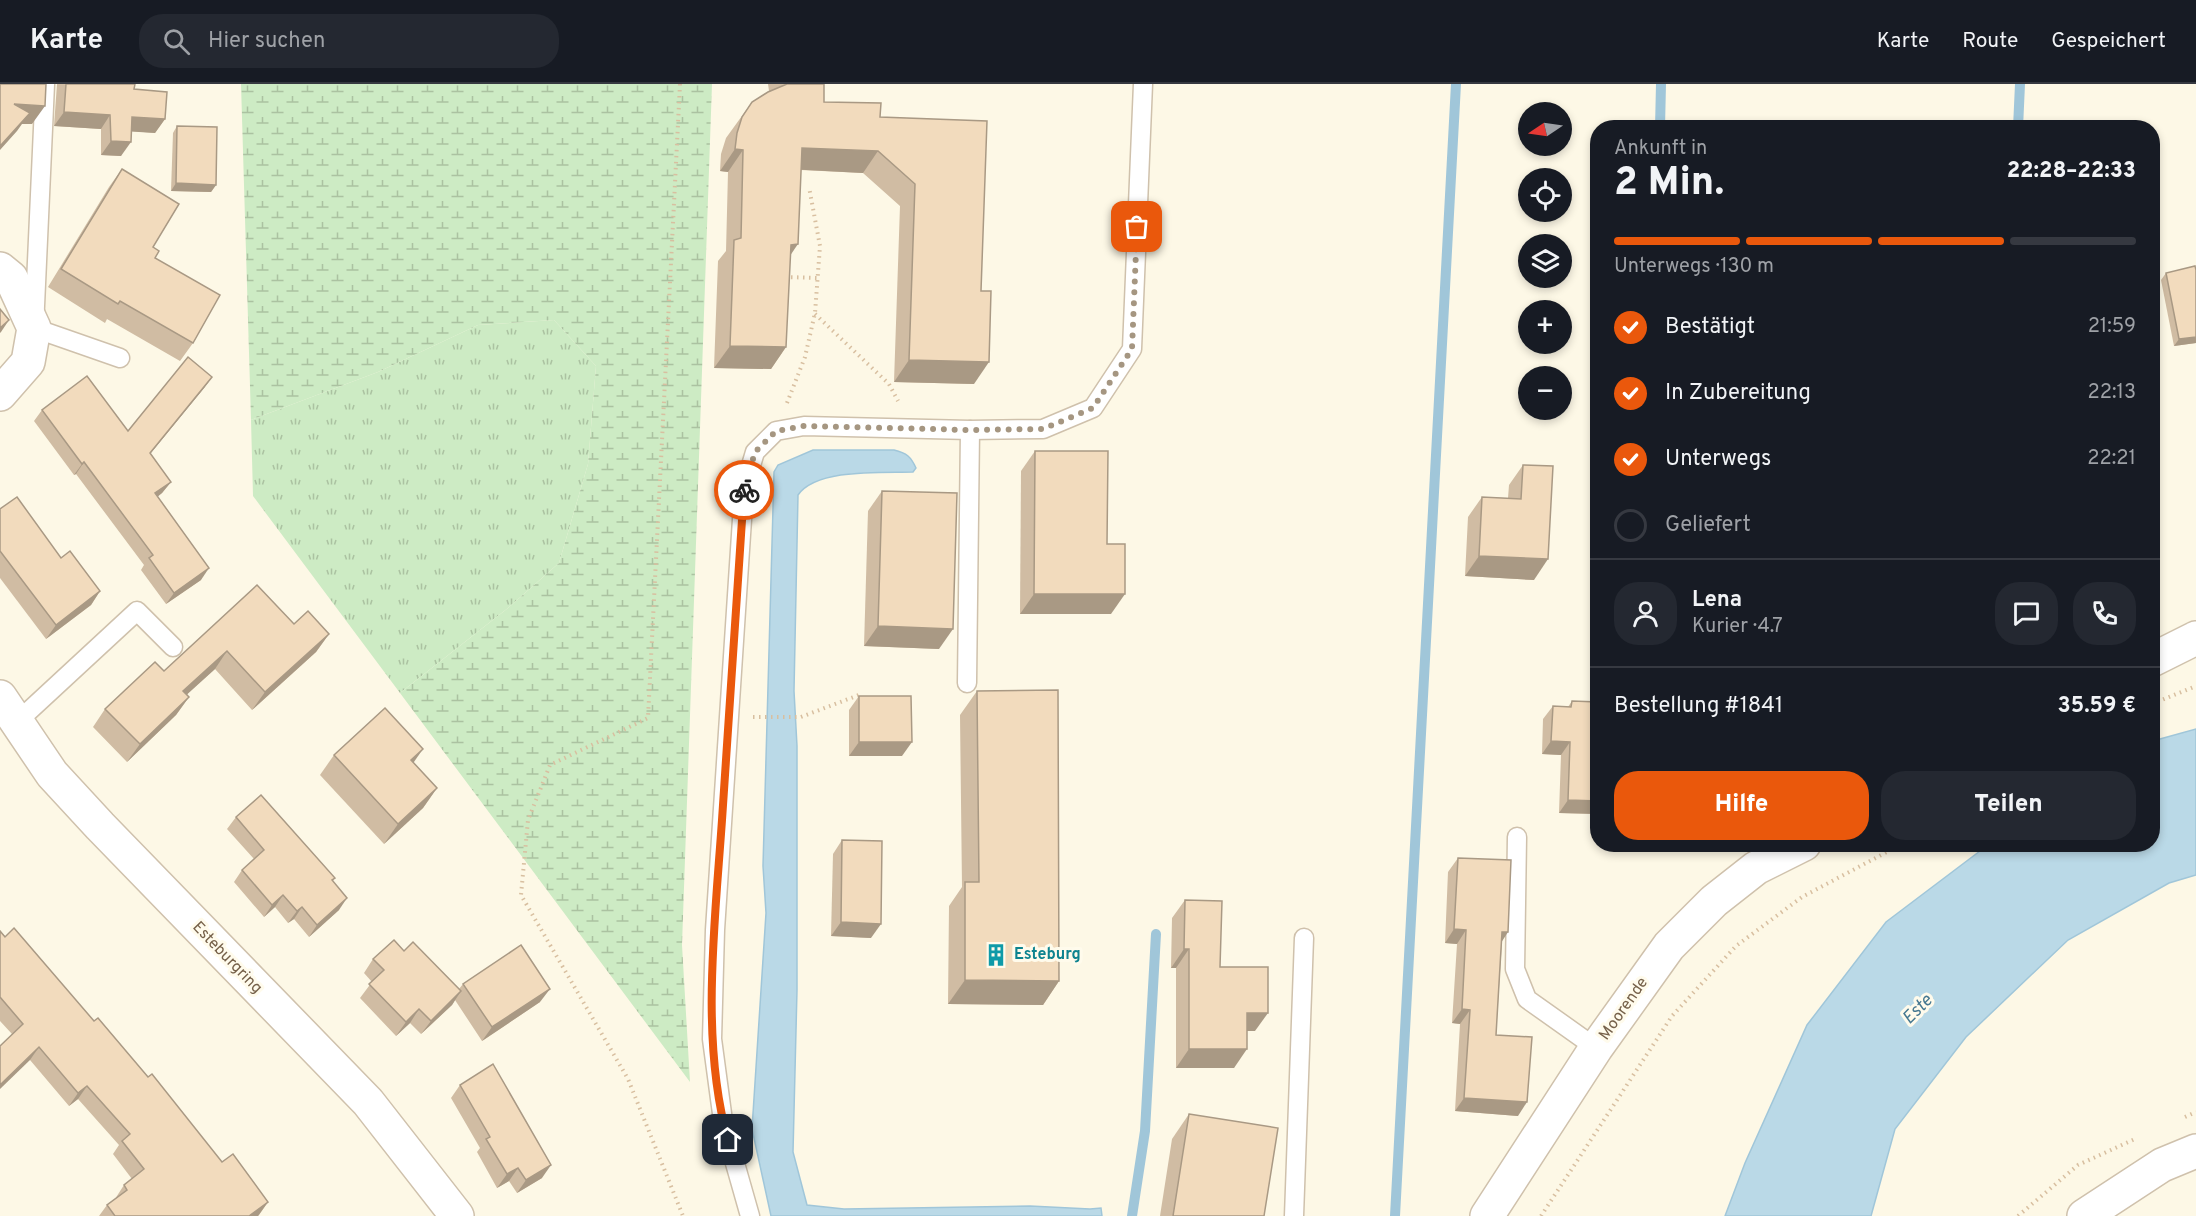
<!DOCTYPE html>
<html lang="de">
<head>
<meta charset="utf-8">
<style>
  body { margin:0; font-family:Overpass,sans-serif; background:#242831; color:#f1f3f6; height:100vh; display:flex; flex-direction:column; font-size:22px; white-space:nowrap }
  * { box-sizing:border-box; margin:0 }
  p { font-size:20px; color:#9ea1a6 }
  .icon { flex:none; width:33px; height:33px; fill:none; stroke:currentColor; stroke-width:2; stroke-linecap:round; stroke-linejoin:round }
  .map { position:relative; flex:1; overflow:hidden }
  .side { position:absolute; left:1590px; top:36px; width:570px; height:732px; display:flex; flex-direction:column; background:#171b24; border-radius:24px; box-shadow:0 3px 9px #0003 }
  .side>* { flex:none }
  .needle { width:39px; rotate:257deg }
  .buttons { position:absolute; left:1518px; top:18px; display:grid; gap:12px }
  .buttons a { display:grid; place-items:center; width:54px; height:54px; border-radius:50%; background:#171b24; box-shadow:0 3px 9px #0003; font-size:30px }
  .pin { position:absolute; display:grid; place-items:center; width:51px; height:51px; color:#fff; margin:-26px; border-radius:12px; box-shadow:0 3px 9px #0006 }
  .courier { position:absolute; display:grid; place-items:center; width:60px; height:60px; margin:-30px; border:4px solid #ea580c; border-radius:50%; background:#fff; color:#222; box-shadow:0 2px 8px #0007 }
  .overview em { font-style:normal; font-weight:800 }
  .overview div { display:flex; flex-direction:column-reverse }
  .overview { display:flex; align-items:center; justify-content:space-between; height:102px; padding:0 24px }
  h1 { font-size:39px; font-weight:800; line-height:45px }
  .bar { display:grid; grid-template-columns:repeat(4,1fr); gap:9px 6px; align-content:center; height:72px; padding:0 24px }
  .bar i { height:8px; border-radius:4px; background:#363941 }
  .bar .selected { background:#ea580c }
  .bar p { grid-column:span 4 }
  .line { display:flex; align-items:center; gap:15px; padding:0 24px; border-top:2px solid #363941 }
  .line div { flex:1 }
  .round { display:grid; place-items:center; flex:none; width:63px; height:63px; border-radius:24px; background:#242831 }
  ol { padding:0 24px; list-style:none }
  li { display:flex; align-items:center; gap:18px; height:66px }
  li p { margin-inline-start:auto }
  li .icon { padding:6px; border-radius:50%; background:#ea580c; color:#fff; stroke-width:4 }
  li:last-child { color:#9ea1a6 }
  li i { width:33px; height:33px; border:3px solid #363941; border-radius:50% }
  .primary-button { display:flex; gap:12px; margin-top:auto; padding:12px 24px }
  .primary-button a { flex:1; height:69px; border-radius:24px; background:#ea580c; color:#fff; font-size:24px; font-weight:800; line-height:69px; text-align:center }
  .primary-button a+a { background:#242831; color:#f1f3f6 }
  header { display:flex; align-items:center; gap:36px; box-sizing:border-box; height:84px; padding:0 30px; background:#171b24; border-bottom:2px solid #363941 }
  header strong { font-size:28px }
  nav { display:flex; gap:33px; margin-inline-start:auto; font-size:21px }
  .search { width:420px; height:54px; background:#242831; display:flex; align-items:center; gap:15px; box-sizing:border-box; padding:0 21px; border-radius:24px; color:#9ea1a6; font-size:22px }
  .map>svg:first-child { display:block }
  .grass { fill:url(#grass-tufts) }
  .wetland { fill:url(#wetland-marsh) }
  .water { fill:#bad9e7; stroke:#a0c6d9; stroke-width:1.5 }
  .lines { fill:none; stroke-linecap:round; stroke-linejoin:round }
  .stream { stroke:#a0c6d9; stroke-width:10 }
  .service-casing { stroke:#cfc1ac; stroke-width:21 }
  .minor-casing { stroke:#cfc1ac; stroke-width:36 }
  .tertiary-casing { stroke:#cfc1ac; stroke-width:36 }
  .path { stroke:#d8bfa0; stroke-width:4; stroke-dasharray:1.5 4.5; stroke-linecap:butt }
  .service { stroke:#fff; stroke-width:18 }
  .minor { stroke:#fff; stroke-width:33 }
  .tertiary { stroke:#fff; stroke-width:33 }
  .wall { fill:#d0bca3 }
  .shaded-wall { fill:#a99984 }
  .building { fill:#f2dbbd; stroke:#a99984; stroke-width:1.5 }
  .done { stroke:#a59681; stroke-width:6; stroke-dasharray:0 10.8 }
  .route { stroke:#ea580c; stroke-width:8 }
  .labels { text-anchor:middle; dominant-baseline:central; stroke-width:6; stroke-linejoin:round; paint-order:stroke }
  .culture-label { font-size:16px; font-weight:bold; fill:#0d838f; stroke:#fffbec; text-anchor:start }
  .street-label { font-size:16px; fill:#76614a; stroke:#fffbec }
  .water-label { font-size:18px; font-style:italic; fill:#467891; stroke:#fffbec }
</style>
</head>
<body>
<header>
<strong>Karte</strong>
<div class="search"><svg class="icon" aria-label="search" viewBox="0 0 24 24"><circle cx="10" cy="10" r="6"/><path d="M15 15l6 6"/></svg>Hier suchen</div>
<nav><a>Karte</a><a>Route</a><a>Gespeichert</a></nav>
</header>
<div class="map">
<svg width="2196" height="1132" viewBox="0 0 2196 1132">
  <defs>
    <pattern id="grass-tufts" width="24" height="20" patternUnits="userSpaceOnUse" patternTransform="scale(1.5)"><rect width="24" height="20" fill="#cdebc4"/><path d="M3 7l-1-3M5 7V3M7 7l1-3M15 17l-1-3M17 17v-4M19 17l1-3" fill="none" stroke="#abc2a1"/></pattern>
    <pattern id="wetland-marsh" width="20" height="14" patternUnits="userSpaceOnUse" patternTransform="scale(1.5)"><rect width="20" height="14" fill="#cdebc4"/><path d="M1 5h8M5 5V1M11 12h8M15 12V8" fill="none" stroke="#abc2a1"/></pattern>
  </defs>
  <rect width="100%" height="100%" fill="#fdf8e6"/>
  <path class="grass" d="M554 236 596 282 588 380 559 479 508 524 400 609 253 412 251 336 378 288 478 241Z"/>
  <path class="wetland" d="M241 0H712L682 861 690 998 400 609 508 524 559 479 588 380 596 282 554 236 478 241 378 288 251 336Z"/>
  <g class="water">
    <path d="M813 366H894C907 369 911 373 916 384L913 388C883 389 817 384 798 411L794 607 797 662V906L793 1068 807 1121 844 1125 1030 1122 1090 1125 1101 1124 1102 1132H771L752 1045 766 829 763 782 774 388 778 381Z"/>
    <path d="M2196 645V791L2169 799 2068 856 1966 953 1895 1045 1871 1132H1725L1745 1079 1807 941 1886 838 1988 761 2152 760 2153 660 2160 655Z"/>
  </g>
  <g class="lines">
    <g class="stream">
      <path d="M1660 44 1661 0"/>
      <path d="M2018 44 2020 0"/>
      <path d="M1132 1132 1145 1047 1156 850"/>
      <path d="M1395 1132 1456 0"/>
    </g>
    <g class="service-casing">
      <g id="service">
        <path d="M45 0 34 244 120 274"/>
        <path d="M967 599 970 346"/>
        <path d="M17 638 137 527 173 563"/>
        <path d="M1517 753 1515 885 1527 915 1596 964"/>
        <path d="M750 1132 723 1037 712 955 715 846 744 405 755 368 776 347 804 342 970 346 1043 345 1093 324 1132 265 1143 0"/>
        <path d="M1294 1132 1304 854"/>
      </g>
    </g>
    <g class="minor-casing">
      <g id="minor">
        <path d="M0 185 11 194 34 244 28 278 0 310"/>
        <path d="M0 613 52 690 100 742 368 1018 457 1132"/>
        <path d="M2084 1132 2162 1081 2196 1067"/>
      </g>
    </g>
    <g class="tertiary-casing">
      <g id="tertiary">
        <path d="M2152 576 2196 554"/>
        <path d="M1487 1132 1596 964 1669 862 1714 817 1756 784 1804 760"/>
      </g>
    </g>
    <g class="path">
      <path d="M680 0 648 634 550 681 528 736 521 811 628 995 683 1132"/>
      <path d="M785 193 818 194"/>
      <path d="M815 230 889 300 898 317"/>
      <path d="M787 319 805 273 815 229 820 162 809 103"/>
      <path d="M2152 620 2196 602"/>
      <path d="M753 633H801L859 611"/>
      <path d="M2185 1033 2196 1028"/>
      <path d="M1541 1132 1672 932 1736 862 1802 813 1902 760"/>
      <path d="M2018 1132 2078 1081 2137 1054"/>
    </g>
    <use href="#service" class="service"/>
    <use href="#minor" class="minor"/>
    <use href="#tertiary" class="tertiary"/>
  </g>
  <g class="wall">
    <path d="M57 0H135L134 5 165 35 155 49 131 47 121 72 101 71V45L54 42Z"/>
    <path d="M768 0H824V18L880 33 987 37 974 300 894 298 900 122 863 89 801 86 790 171 786 263 771 285 714 284 718 177 726 167 728 88 720 87 721 70 726 54 752 18 769 7Z"/>
    <path d="M177 42 216 101 211 108 171 107 173 49Z"/>
    <path d="M122 85 153 163 155 174 193 259 180 277 107 235 105 239 48 203 109 103Z"/>
    <path d="M2166 189 2196 259 2174 262 2161 196Z"/>
    <path d="M212 293 204 304 150 370 171 398 162 409 157 413 201 496 166 520 141 486 144 481 76 390 74 391 34 337 42 326 128 347Z"/>
    <path d="M1035 367 1107 460 1111 530H1020L1021 387Z"/>
    <path d="M1523 381 1534 496 1465 492 1468 433 1482 413 1508 414 1509 401Z"/>
    <path d="M882 407 939 565 864 562 868 427Z"/>
    <path d="M0 425 61 474 100 507 91 521 46 555 0 494Z"/>
    <path d="M294 540 329 550 316 568 252 626 215 585 187 610 189 613 176 631 127 678 93 643 105 625 164 587Z"/>
    <path d="M977 607 1059 897 1043 921 948 920 949 822 962 803 960 631Z"/>
    <path d="M859 612 902 672H849V626Z"/>
    <path d="M1572 617 1598 618V730L1559 729 1561 671 1542 670 1543 635 1553 622 1568 623Z"/>
    <path d="M334 671 437 704 423 724 384 760 320 691Z"/>
    <path d="M236 733 335 794 333 797 339 826 309 853 294 835 288 839 275 823 264 833 234 798 242 786 254 775 227 745Z"/>
    <path d="M842 756 871 854 831 852 833 770Z"/>
    <path d="M1458 774 1502 858 1496 951 1518 1032 1455 1027 1460 940 1452 939 1457 860 1445 859 1448 788Z"/>
    <path d="M1185 816 1220 883 1255 947H1247L1234 984H1176V884H1171L1172 834Z"/>
    <path d="M0 847 94 937 222 1078 268 1118 259 1131 258 1132H99L107 1121 115 1115 124 1101 132 1095 113 1070 119 1061 78 1015 69 1022 30 976 12 950 0 937Z"/>
    <path d="M404 867 459 905 463 900 540 918 482 957 455 916 452 921 421 950 410 939 396 952 360 914 372 898 364 889 373 875Z"/>
    <path d="M460 1001 542 1094 517 1109 509 1097 497 1104 477 1068 480 1064 451 1014Z"/>
    <path d="M1189 1030 1264 1132H1160L1172 1055Z"/>
  </g>
  <g class="shaded-wall">
    <path d="M14 20 45 22 32 40H22L17 47 0 66V62Z"/>
    <path d="M64 28 110 31 101 45 54 42Z"/>
    <path d="M132 33 165 35 155 49 123 47Z"/>
    <path d="M111 57 131 58 121 72 101 71Z"/>
    <path d="M802 64 878 67 863 89 787 85Z"/>
    <path d="M735 65 743 66 728 88 720 87Z"/>
    <path d="M176 99 216 101 211 108 171 107Z"/>
    <path d="M798 160 783 182 791 161Z"/>
    <path d="M9 236 1 248 0 249V244Z"/>
    <path d="M2196 253V259L2174 262 2179 255Z"/>
    <path d="M730 262 786 263 771 285 714 284Z"/>
    <path d="M909 276 989 278 974 300 894 298Z"/>
    <path d="M212 293 204 304 141 381 150 369Z"/>
    <path d="M84 378 76 390 74 391 82 380Z"/>
    <path d="M171 398 162 409 147 421 155 409Z"/>
    <path d="M1479 472 1548 475 1534 496 1465 492Z"/>
    <path d="M209 484 201 496 166 520 174 509Z"/>
    <path d="M100 507 91 521 46 555 56 541Z"/>
    <path d="M1034 510H1125L1111 530H1020Z"/>
    <path d="M878 542 953 545 939 565 864 562Z"/>
    <path d="M329 550 316 568 252 626 265 608Z"/>
    <path d="M227 567 215 585 171 625 183 607Z"/>
    <path d="M189 613 176 631 127 678 140 660Z"/>
    <path d="M1551 657 1570 658 1561 671 1542 670Z"/>
    <path d="M859 658H912L902 672H849Z"/>
    <path d="M423 665 409 685 411 676Z"/>
    <path d="M437 704 423 724 384 760 398 740Z"/>
    <path d="M1568 716 1598 717V730L1559 729Z"/>
    <path d="M283 811 275 823 264 833 272 821Z"/>
    <path d="M347 814 339 826 309 853 317 841Z"/>
    <path d="M302 823 294 835 288 839 297 827Z"/>
    <path d="M841 838 881 840 871 854 831 852Z"/>
    <path d="M1454 845 1466 846 1457 860 1445 859Z"/>
    <path d="M1502 848H1508L1499 862Z"/>
    <path d="M1184 865H1189L1176 884H1171Z"/>
    <path d="M965 896 1059 897 1043 921 948 920Z"/>
    <path d="M550 905 540 918 482 957 492 943Z"/>
    <path d="M461 907 452 921 421 950 431 937Z"/>
    <path d="M419 925 410 939 396 952 406 938Z"/>
    <path d="M1462 925 1470 926 1460 940 1452 939Z"/>
    <path d="M1247 929H1268L1255 947H1234Z"/>
    <path d="M39 963 30 976 0 1005V1001Z"/>
    <path d="M1189 965H1247L1234 984H1176Z"/>
    <path d="M87 1002 78 1015 69 1022 78 1009Z"/>
    <path d="M1464 1014 1527 1018 1518 1032 1455 1027Z"/>
    <path d="M551 1081 542 1094 517 1109 526 1096Z"/>
    <path d="M518 1084 509 1097 497 1104 507 1090Z"/>
    <path d="M268 1118 258 1132H249Z"/>
  </g>
  <g class="building">
    <path d="M0 0H46L45 22 14 20 30 29 0 62Z"/>
    <path d="M66 0H135L134 5 167 8 165 35 132 33 131 58 111 57 110 31 64 28Z"/>
    <path d="M787 0H824V18L881 19 880 33 987 37 981 207H991L989 278 909 276 915 100 878 67 802 64 798 160 791 161 786 263 730 262 734 156 741 154 743 66 735 65 737 49 742 33 752 18 768 8Z"/>
    <path d="M177 42 217 43 216 101 176 99Z"/>
    <path d="M122 85 179 120 153 163 159 167 155 174 220 211 193 259 120 217 118 220 61 185Z"/>
    <path d="M2195 182 2196 186V253L2179 255 2166 189Z"/>
    <path d="M0 225 9 236 0 244Z"/>
    <path d="M188 273 212 293 150 369 171 398 155 409 209 484 174 509 149 474 153 471 84 378 82 380 42 326 87 292 128 347Z"/>
    <path d="M1035 367H1108L1107 460H1125V510H1034Z"/>
    <path d="M1523 381 1553 382 1548 475 1479 472 1482 413 1521 415Z"/>
    <path d="M882 407 957 409 953 545 878 542Z"/>
    <path d="M17 413 61 474 70 467 100 507 56 541 0 467V425Z"/>
    <path d="M257 501 294 540 308 527 329 550 265 608 227 567 183 607 189 613 140 660 105 625 155 578 164 587Z"/>
    <path d="M1058 606 1059 897 965 896V798H979L977 607Z"/>
    <path d="M859 612H911L912 658H859Z"/>
    <path d="M1572 617 1598 618V717L1568 716 1570 658 1551 657 1553 622 1571 623Z"/>
    <path d="M385 624 423 665 411 676 437 704 398 740 334 671Z"/>
    <path d="M261 711 335 794 332 796 347 814 317 841 302 823 297 827 283 811 272 821 242 786 264 766 236 733Z"/>
    <path d="M842 756 882 757 881 840 841 838Z"/>
    <path d="M1458 774 1511 776 1508 848H1502L1496 951 1532 953 1527 1018 1464 1014 1470 926 1462 925 1466 846 1454 845Z"/>
    <path d="M1185 816 1222 817 1220 883H1268V929H1247V965H1189V865H1184Z"/>
    <path d="M14 844 94 937 98 934 148 993 152 990 222 1078 233 1070 268 1118 249 1132H115L107 1121 127 1106 124 1101 144 1085 122 1057 130 1050 87 1002 78 1009 39 963 0 1001V962L23 940 0 913V847L5 853Z"/>
    <path d="M394 856 404 867 413 858 461 907 431 937 419 925 406 938 369 900 384 886 373 875Z"/>
    <path d="M521 861 550 905 492 943 463 900Z"/>
    <path d="M493 980 551 1081 526 1096 518 1084 507 1090 486 1055 490 1053 460 1001Z"/>
    <path d="M1189 1030 1278 1044 1264 1132H1173Z"/>
  </g>
  <g class="lines">
    <path class="done" d="M744 406 755 368 776 347 804 342 970 346 1043 345 1093 324 1132 265 1137 143"/>
    <path class="route" d="M728 1056C700 957 715 838 722 736 730 626 737 516 744 406"/>
  </g>
  <defs>
    <g id="building-bare" transform="scale(1.8)"><path d="M-4-6H4V6H1V3H-1V6H-4ZM-2.5-4.3h1.7v1.8h-1.7ZM.8-4.3h1.7v1.8H.8ZM-2.5-1h1.7V.8h-1.7ZM.8-1h1.7V.8H.8Z" fill="#0f9aa8" stroke="#fffbec" stroke-width="2.5" paint-order="stroke"/></g>
  </defs>
  <g fill-rule="evenodd">
    <use href="#building-bare" x="996" y="871"/>
  </g>
  <g class="labels">
    <g class="culture-label">
      <text x="1014" y="871">Esteburg</text>
    </g>
    <g class="street-label">
      <text transform="translate(227 874) rotate(46)">Esteburgring</text>
      <text transform="translate(1624 925) rotate(-55)">Moorende</text>
    </g>
    <g class="water-label">
      <text transform="translate(1918 926) rotate(-45)">Este</text>
    </g>
  </g>
</svg>
<div class="buttons">
<a><svg class="needle" viewBox="-14 -14 28 28"><path d="M0-13l5 13h-10z" fill="#e53935"/><path d="M0 13l5-13h-10z" fill="#9ea1a6"/></svg></a>
<a><svg class="icon" aria-label="locate" viewBox="0 0 24 24"><circle cx="12" cy="12" r="6"/><path d="M12 2v4M12 18v4M2 12h4M18 12h4"/></svg></a>
<a><svg class="icon" aria-label="layers" viewBox="0 0 24 24"><path d="M12 4l9 5-9 5-9-5zM3 14l9 5 9-5"/></svg></a>
<a>+</a>
<a>−</a>
</div>
<div class="pin" style="left:1137px;top:143px;background:#ea580c"><svg class="icon" aria-label="bag" viewBox="0 0 24 24"><path d="M5 8h14l-1 12H6zM9 8a3 3 0 0 1 6 0"/></svg></div>
<div class="pin" style="left:728px;top:1056px;background:#1f2937"><svg class="icon" aria-label="home" viewBox="0 0 24 24"><path d="M3 11l9-7 9 7M6 9v11h12V9"/></svg></div>
<div class="courier" style="left:744px;top:406px"><svg class="icon" aria-label="bike" viewBox="0 0 24 24"><circle cx="6" cy="16" r="4"/><circle cx="18" cy="16" r="4"/><path d="M6 16l4-8h5l3 8M10 8l3 8H6M13 5h3"/></svg></div>
<section class="side">
<div class="overview"><div><h1>2 Min.</h1><p>Ankunft in</p></div><em>22:28–22:33</em></div>
<div class="bar"><i class="selected"></i><i class="selected"></i><i class="selected"></i><i></i><p>Unterwegs · 130 m</p></div>
<ol>
<li><svg class="icon" aria-label="check" viewBox="0 0 24 24"><path d="M5 12l5 5 9-10"/></svg>Bestätigt<p>21:59</p></li>
<li><svg class="icon" aria-label="check" viewBox="0 0 24 24"><path d="M5 12l5 5 9-10"/></svg>In Zubereitung<p>22:13</p></li>
<li><svg class="icon" aria-label="check" viewBox="0 0 24 24"><path d="M5 12l5 5 9-10"/></svg>Unterwegs<p>22:21</p></li>
<li><i></i>Geliefert</li>
</ol>
<div class="line" style="height:108px"><a class="round"><svg class="icon" aria-label="person" viewBox="0 0 24 24"><circle cx="12" cy="8" r="4"/><path d="M4 21q1-7 8-7t8 7"/></svg></a><div><b>Lena</b><p>Kurier · 4.7</p></div><a class="round"><svg class="icon" aria-label="chat" viewBox="0 0 24 24"><path d="M4 5h16v11H9l-5 4z"/></svg></a><a class="round"><svg class="icon" aria-label="phone" viewBox="0 0 24 24"><path d="M5 4h4l2 5-3 2q2 4 5 5l2-3 5 2v4C11 20 4 13 5 4z"/></svg></a></div>
<div class="line" style="height:78px"><div>Bestellung #1841</div><b>35.59 €</b></div>
<div class="primary-button"><a>Hilfe</a><a>Teilen</a></div>
</section>
</div>
</body>
</html>
